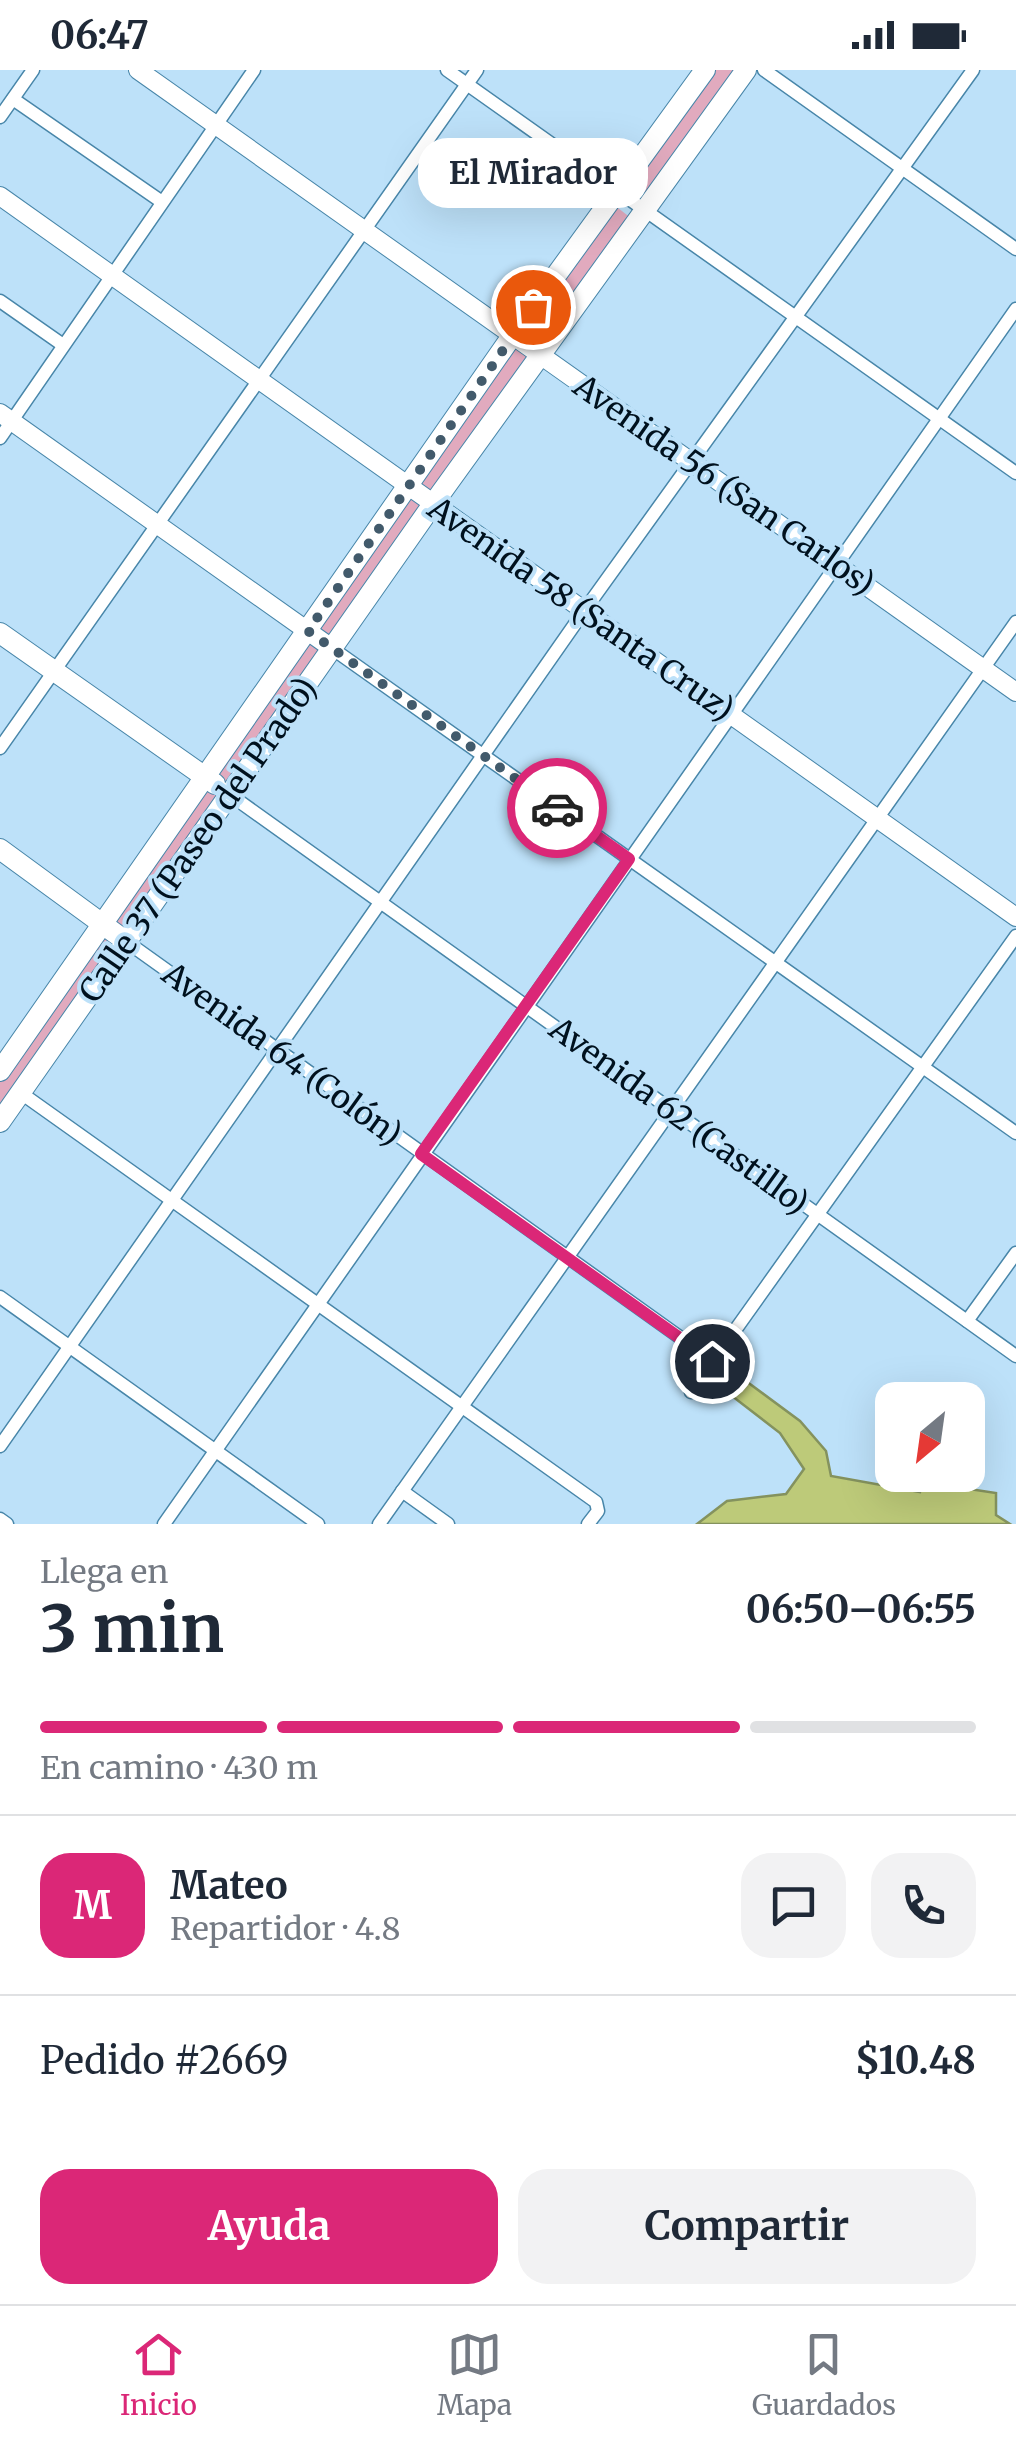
<!DOCTYPE html>
<html lang="es">
<head>
<meta charset="utf-8">
<style>
  body { margin:0; font-family:Merriweather,serif; background:#f2f2f3; color:#1f2937; height:100vh; display:flex; flex-direction:column; font-size:38px; white-space:nowrap }
  * { box-sizing:border-box; margin:0 }
  p { font-size:32px; color:#747a83 }
  .icon { flex:none; width:55px; height:55px; fill:none; stroke:currentColor; stroke-width:2; stroke-linecap:round; stroke-linejoin:round }
  .map { position:relative; height:1454px; overflow:hidden }
  .side { display:flex; flex-direction:column; background:#fff; flex:1 }
  .side>* { flex:none }
  .needle { width:65px; rotate:209deg }
  .fabs { position:absolute; left:875px; top:1312px; display:grid; gap:20px }
  .fabs a { display:grid; place-items:center; width:110px; height:110px; border-radius:20px; background:#fff; box-shadow:0 10px 40px #0002; font-size:50px }
  .pin { position:absolute; display:grid; place-items:center; width:85px; height:85px; color:#fff; margin:-42px; border:5px solid #fff; border-radius:50%; box-shadow:0 2px 10px #0007 }
  .courier { position:absolute; display:grid; place-items:center; width:100px; height:100px; margin:-50px; border:8px solid #db2777; border-radius:50%; background:#fff; color:#222; box-shadow:0 2px 12px #0007 }
  .bubble { position:absolute; height:70px; border-radius:30px; background:#fff; box-shadow:0 10px 40px #0002; font-size:32px; font-weight:700; line-height:70px; text-align:center }
  .overview em { font-style:normal; font-weight:700 }
  .overview div { display:flex; flex-direction:column-reverse }
  .overview { display:flex; align-items:center; justify-content:space-between; height:170px; padding:0 40px }
  h1 { font-size:65px; font-weight:700; line-height:75px }
  .bar { display:grid; grid-template-columns:repeat(4,1fr); gap:15px 10px; align-content:center; height:120px; padding:0 40px }
  .bar i { height:12px; border-radius:8px; background:#e0e1e3 }
  .bar .on { background:#db2777 }
  .bar p { grid-column:span 4 }
  .line { display:flex; align-items:center; gap:25px; padding:0 40px; border-top:2px solid #e0e1e3 }
  .line div { flex:1 }
  .round { display:grid; place-items:center; flex:none; width:105px; height:105px; border-radius:30px; background:#f2f2f3 }
  .cta { display:flex; gap:20px; margin-top:auto; padding:20px 40px }
  .cta a { flex:1; height:115px; border-radius:30px; background:#db2777; color:#fff; font-size:40px; font-weight:700; line-height:115px; text-align:center }
  .cta a+a { background:#f2f2f3; color:#1f2937 }
  .status { display:flex; justify-content:space-between; align-items:center; height:70px; padding:0 50px; background:#fff; direction:ltr }
  .status svg { height:28px; fill:currentColor }
  .tab-bar { display:flex; justify-content:space-around; align-items:center; height:140px; border-top:2px solid #e0e1e3; background:#fff; font-size:28px; color:#747a83 }
  .tab-bar a { display:grid; justify-items:center; gap:5px }
  .tab-bar .on { color:#db2777 }
  .map>svg:first-child { display:block }
  .green { fill:#e1aabe }
  .water { fill:#bdca79; stroke:#84925e; stroke-width:2.5 }
  .lines { fill:none; stroke-linecap:round; stroke-linejoin:round }
  .street-casing { stroke:#4886a9; stroke-width:15 }
  .secondary-casing { stroke:#4886a9; stroke-width:20 }
  .primary-casing { stroke:#4886a9; stroke-width:22 }
  .street { stroke:#fff; stroke-width:12 }
  .secondary { stroke:#fff; stroke-width:18 }
  .primary { stroke:#fff; stroke-width:20 }
  .done { stroke:#425a6b; stroke-width:10; stroke-dasharray:0 18 }
  .route { stroke:#db2777; stroke-width:12 }
  .labels { text-anchor:middle; dominant-baseline:central; stroke-width:8; stroke-linejoin:round; paint-order:stroke }
  .street-label { font-size:32px; fill:#00111e; stroke:#bde1f9 }
</style>
</head>
<body>
<div class="status"><b>06:47</b><svg viewBox="0 0 49 12"><path d="M0 12V9h3v3zM5 12V6h3v6zM10 12V3h3v9zM15 12V0h3v12zM26 1h20v11H26zM47 4h2v5h-2z"/></svg></div>
<div class="map">
<svg width="1016" height="1454" viewBox="0 0 1016 1454">
  <rect width="100%" height="100%" fill="#bde1f9"/>
  <g class="green">
    <path d="M712 0H737L647 124 631 112Z"/>
    <path d="M614 135 631 148 0 1042V1010Z"/>
  </g>
  <path class="water" d="M727 1297 800 1351 826 1381 831 1406 920 1422 923 1412 996 1423V1445L1010 1454H697L727 1431 786 1424 804 1399 780 1363 719 1316 715 1309Z"/>
  <g class="lines">
    <g class="street-casing">
      <g id="street">
        <path d="M447 0 1016 403"/>
        <path d="M764 0 1016 179"/>
        <path d="M13 29 162 132"/>
        <path d="M0 47 33 0"/>
        <path d="M0 231 63 275"/>
        <path d="M0 368 254 0"/>
        <path d="M333 579 1016 1063"/>
        <path d="M0 678 477 0"/>
        <path d="M229 724 1016 1286"/>
        <path d="M127 872 713 1291"/>
        <path d="M21 1023 596 1432 598 1441 588 1454"/>
        <path d="M0 1227 318 1454"/>
        <path d="M967 1251 1016 1183"/>
        <path d="M691 1322 1016 866"/>
        <path d="M0 1376 584 541 973 0"/>
        <path d="M402 1421 448 1454"/>
        <path d="M0 1449 7 1454"/>
        <path d="M164 1454 1016 239"/>
        <path d="M379 1454 1016 552"/>
      </g>
    </g>
    <g class="secondary-casing">
      <g id="secondary">
        <path d="M138 0 1016 622"/>
        <path d="M0 126 1016 847"/>
        <path d="M0 343 333 579"/>
      </g>
    </g>
    <g class="primary-casing">
      <g id="primary">
        <path d="M0 563 215 714"/>
        <path d="M0 779 127 872"/>
        <path d="M0 1001 512 266 705 0"/>
        <path d="M0 1052 433 434 746 0"/>
      </g>
    </g>
    <use href="#street" class="street"/>
    <use href="#secondary" class="secondary"/>
    <use href="#primary" class="primary"/>
  </g>
  <g class="lines">
    <path class="done" d="M533 237 308 561 557 738"/>
    <path class="route" d="M557 738 629 789 421 1084 712 1291"/>
  </g>
  <g class="labels">
    <g class="street-label">
      <text transform="translate(724 415) rotate(35)">Avenida 56 (San Carlos)</text>
      <text transform="translate(581 539) rotate(35)">Avenida 58 (Santa Cruz)</text>
      <text transform="translate(198 770) rotate(-55)">Calle 37 (Paseo del Prado)</text>
      <text transform="translate(282 984) rotate(36)">Avenida 64 (Colón)</text>
      <text transform="translate(679 1046) rotate(36)">Avenida 62 (Castillo)</text>
    </g>
  </g>
</svg>
<div class="fabs">
<a><svg class="needle" viewBox="-14 -14 28 28"><path d="M0-13l5 13h-10z" fill="#e53935"/><path d="M0 13l5-13h-10z" fill="#747a83"/></svg></a>
</div>
<div class="pin" style="left:533px;top:237px;background:#ea580c"><svg class="icon" aria-label="bag" viewBox="0 0 24 24"><path d="M5 8h14l-1 12H6zM9 8a3 3 0 0 1 6 0"/></svg></div>
<div class="pin" style="left:712px;top:1291px;background:#1f2937"><svg class="icon" aria-label="home" viewBox="0 0 24 24"><path d="M3 11l9-7 9 7M6 9v11h12V9"/></svg></div>
<div class="courier" style="left:557px;top:738px"><svg class="icon" aria-label="car" viewBox="0 0 24 24"><path d="M5 17H2v-5l4-1 3-4h7l3 4 3 1v5h-3M9 17h6M6 11h13"/><circle cx="7" cy="17" r="2"/><circle cx="17" cy="17" r="2"/></svg></div>
<div class="bubble" style="left:418px;top:68px;width:230px">El Mirador</div>
</div>
<section class="side">
<div class="overview"><div><h1>3 min</h1><p>Llega en</p></div><em>06:50–06:55</em></div>
<div class="bar"><i class="on"></i><i class="on"></i><i class="on"></i><i></i><p>En camino · 430 m</p></div>
<div class="line" style="height:180px"><b class="round" style="background:#db2777;color:#fff">M</b><div><b>Mateo</b><p>Repartidor · 4.8</p></div><a class="round"><svg class="icon" aria-label="chat" viewBox="0 0 24 24"><path d="M4 5h16v11H9l-5 4z"/></svg></a><a class="round"><svg class="icon" aria-label="phone" viewBox="0 0 24 24"><path d="M5 4h4l2 5-3 2q2 4 5 5l2-3 5 2v4C11 20 4 13 5 4z"/></svg></a></div>
<div class="line" style="height:130px"><div>Pedido #2669</div><b>$10.48</b></div>
<div class="cta"><a>Ayuda</a><a>Compartir</a></div>
</section>
<nav class="tab-bar">
<a class="on"><svg class="icon" aria-label="home" viewBox="0 0 24 24"><path d="M3 11l9-7 9 7M6 9v11h12V9"/></svg>Inicio</a>
<a><svg class="icon" aria-label="map" viewBox="0 0 24 24"><path d="M3 6l6-2 6 2 6-2v14l-6 2-6-2-6 2zM9 4v14M15 6v14"/></svg>Mapa</a>
<a><svg class="icon" aria-label="saved" viewBox="0 0 24 24"><path d="M7 4h10v16l-5-4-5 4z"/></svg>Guardados</a>
</nav>
</body>
</html>
